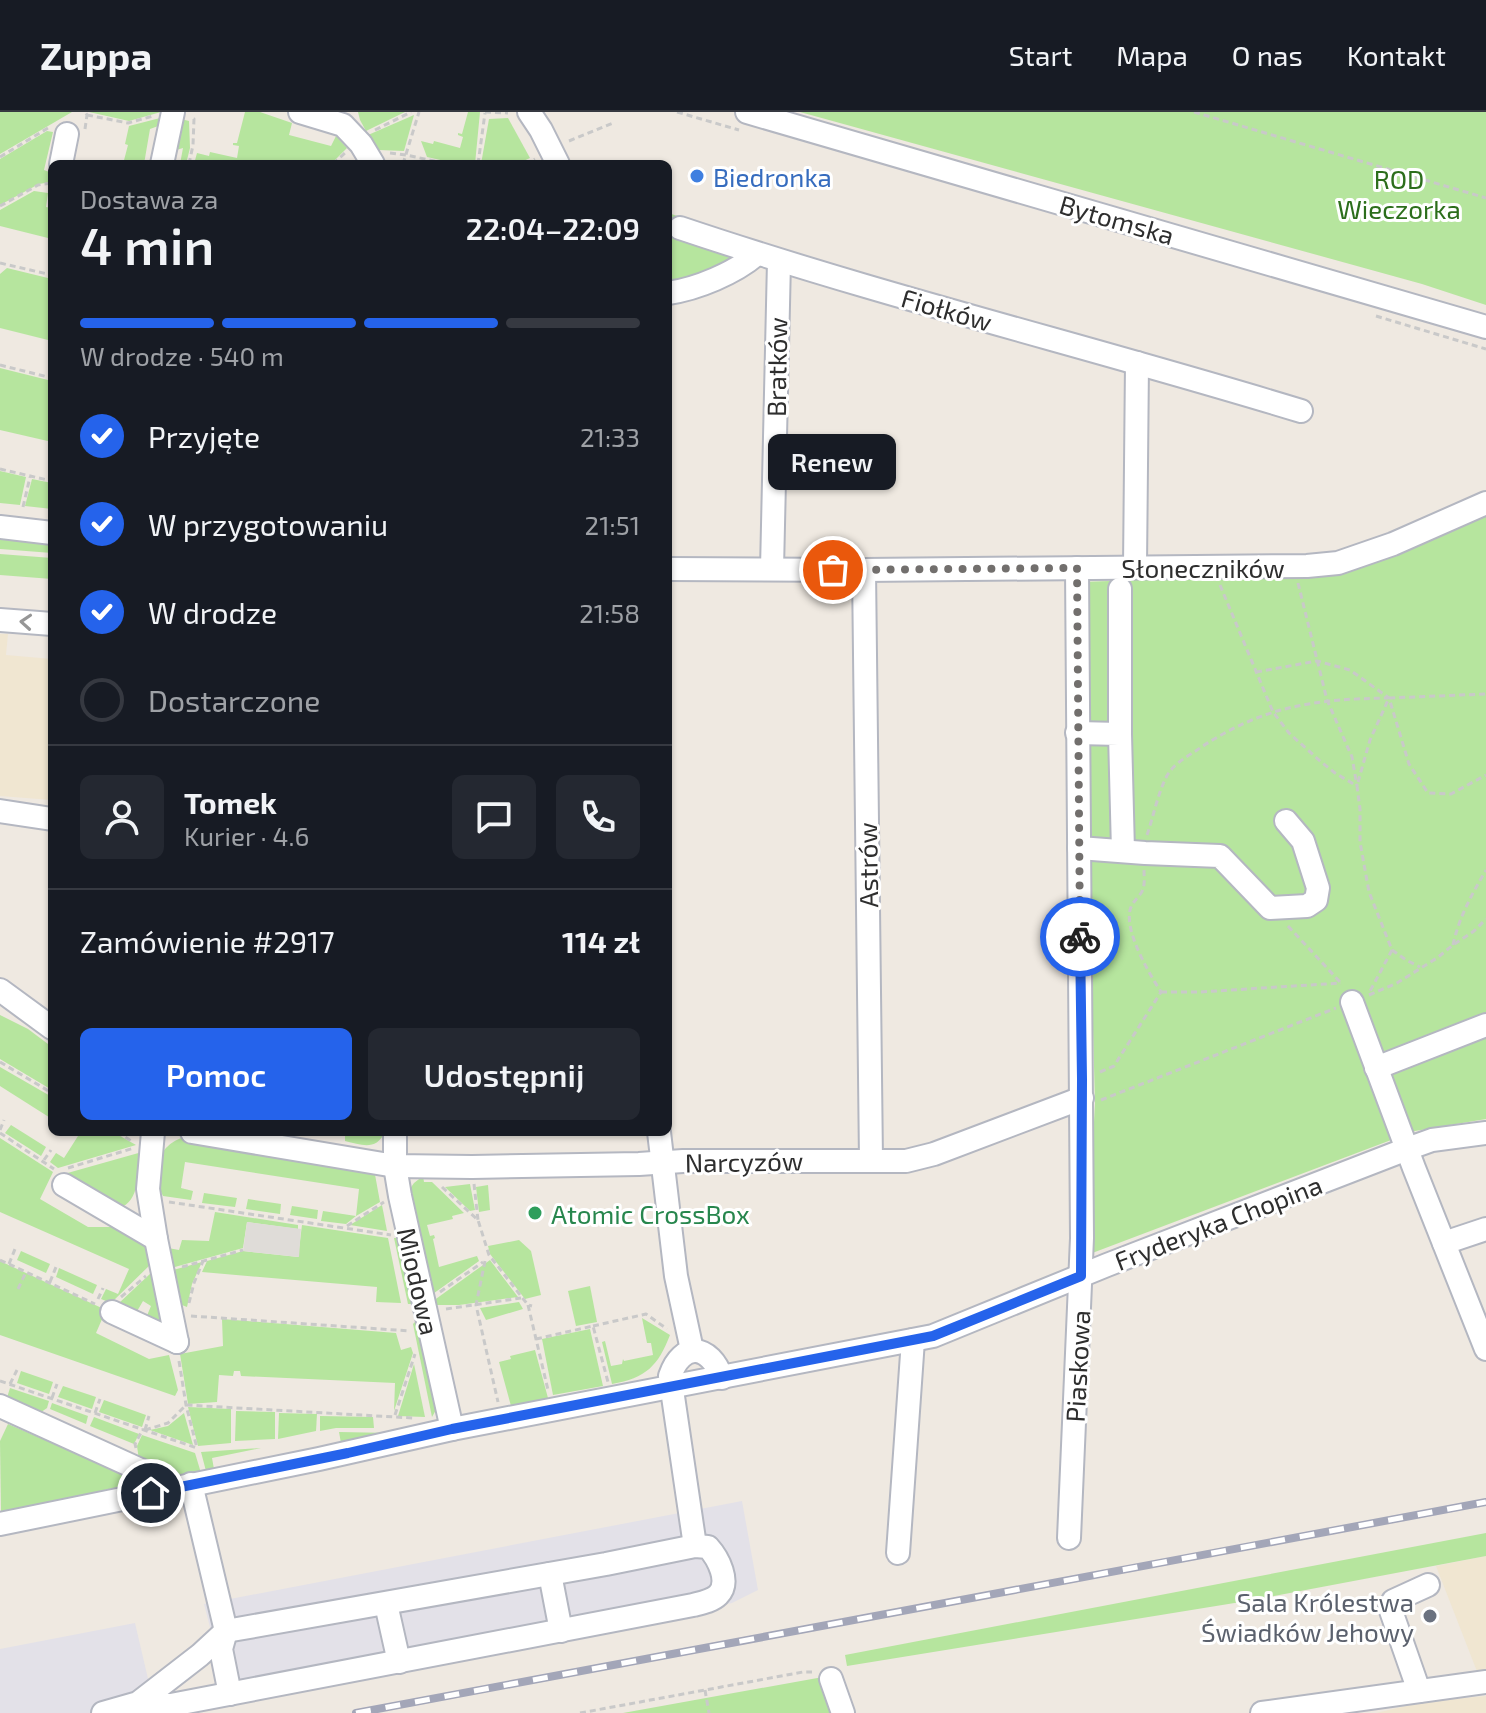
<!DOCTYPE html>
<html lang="pl">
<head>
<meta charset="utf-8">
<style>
  body { margin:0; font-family:"Exo 2",sans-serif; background:#242831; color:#f1f3f6; height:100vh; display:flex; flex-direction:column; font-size:30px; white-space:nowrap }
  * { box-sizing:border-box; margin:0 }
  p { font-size:26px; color:#9ea1a6 }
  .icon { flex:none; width:44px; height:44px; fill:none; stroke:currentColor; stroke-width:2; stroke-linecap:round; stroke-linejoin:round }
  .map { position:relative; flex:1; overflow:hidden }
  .panel { position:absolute; left:48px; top:48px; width:624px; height:976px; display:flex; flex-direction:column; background:#171b24; border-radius:12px; box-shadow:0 2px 6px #0004 }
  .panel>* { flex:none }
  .pin { position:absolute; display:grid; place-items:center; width:68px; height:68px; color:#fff; margin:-34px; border:4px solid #fff; border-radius:50%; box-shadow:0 2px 8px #0007 }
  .courier { position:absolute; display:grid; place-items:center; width:80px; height:80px; margin:-40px; border:6px solid #2563eb; border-radius:50%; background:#fff; color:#222; box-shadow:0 2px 10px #0007 }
  .bubble { position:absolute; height:56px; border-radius:12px; background:#171b24; box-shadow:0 2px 6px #0004; font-size:26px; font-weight:600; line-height:56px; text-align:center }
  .overview em { font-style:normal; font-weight:600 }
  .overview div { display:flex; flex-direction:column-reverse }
  .overview { display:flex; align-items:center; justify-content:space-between; height:136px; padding:0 32px }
  h1 { font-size:52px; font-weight:600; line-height:60px }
  .bar { display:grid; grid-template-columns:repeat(4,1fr); gap:12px 8px; align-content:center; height:96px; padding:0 32px }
  .bar i { height:10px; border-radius:6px; background:#363941 }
  .bar .active { background:#2563eb }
  .bar p { grid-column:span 4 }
  .line { display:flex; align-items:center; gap:20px; padding:0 32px; border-top:2px solid #363941 }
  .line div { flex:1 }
  .round { display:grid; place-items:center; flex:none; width:84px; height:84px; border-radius:12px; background:#242831 }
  ol { padding:0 32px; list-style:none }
  li { display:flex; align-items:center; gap:24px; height:88px }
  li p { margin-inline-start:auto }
  li .icon { padding:8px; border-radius:50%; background:#2563eb; color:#fff; stroke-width:4 }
  li:last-child { color:#9ea1a6 }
  li i { width:44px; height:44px; border:4px solid #363941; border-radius:50% }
  .primary-button { display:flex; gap:16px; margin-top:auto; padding:16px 32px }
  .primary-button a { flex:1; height:92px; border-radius:12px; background:#2563eb; color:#fff; font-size:32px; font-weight:600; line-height:92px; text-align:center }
  .primary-button a+a { background:#242831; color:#f1f3f6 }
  header { display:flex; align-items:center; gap:48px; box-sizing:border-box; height:112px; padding:0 40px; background:#171b24; border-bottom:2px solid #363941 }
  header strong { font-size:38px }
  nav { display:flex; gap:44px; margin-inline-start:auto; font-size:28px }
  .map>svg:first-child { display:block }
  .industrial { fill:#e3e1e8 }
  .education { fill:#f0e6d1 }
  .green { fill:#b6e59e }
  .plaza { fill:#dfdcd8 }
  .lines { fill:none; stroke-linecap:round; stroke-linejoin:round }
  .minor-casing { stroke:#b4b7c1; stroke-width:26 }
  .path { stroke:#c9c9c9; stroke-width:3; stroke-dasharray:6 4; stroke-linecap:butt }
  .minor { stroke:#fff; stroke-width:22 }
  .rail-casing { stroke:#a3a6b8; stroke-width:8 }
  .rail { stroke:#fff; stroke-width:5; stroke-dasharray:15; stroke-linecap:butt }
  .oneway { stroke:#969696 }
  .done { stroke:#726f6d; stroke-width:8; stroke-dasharray:0 14.4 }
  .route { stroke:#2563eb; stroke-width:10 }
  .shop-dot { fill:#3f7fe0; stroke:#fff; stroke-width:3 }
  .leisure-dot { fill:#2e9e5b; stroke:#fff; stroke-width:3 }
  .worship-dot { fill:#6b7280; stroke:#fff; stroke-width:3 }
  .labels { text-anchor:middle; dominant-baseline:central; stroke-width:6; stroke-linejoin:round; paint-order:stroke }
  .shop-label { font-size:26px; fill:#366cbe; stroke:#fff; text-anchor:start }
  .park-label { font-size:26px; fill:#2c6e1b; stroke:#fff }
  .street-label { font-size:26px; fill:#2e2e2e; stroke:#fff }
  .leisure-label { font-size:26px; fill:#27864d; stroke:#fff; text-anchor:start }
  .worship-label { font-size:26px; fill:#5b616d; stroke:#fff; text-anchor:end }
</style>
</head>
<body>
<header>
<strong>Zuppa</strong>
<nav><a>Start</a><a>Mapa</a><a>O nas</a><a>Kontakt</a></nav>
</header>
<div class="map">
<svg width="1486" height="1601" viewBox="0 0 1486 1601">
  <rect width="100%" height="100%" fill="#efe9e1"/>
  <g class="industrial">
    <path d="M742 1389 758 1478 732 1491 220 1592 211 1519 204 1492Z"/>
    <path d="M135 1511 156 1601H0V1537Z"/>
  </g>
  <g class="education">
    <path d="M0 522H8L6 543 52 547V688L0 684Z"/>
    <path d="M1486 1444V1562H1478L1436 1454Z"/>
    <path d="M1486 1584V1601H1376L1423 1590Z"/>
  </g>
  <g class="green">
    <path d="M0 0H72L0 42Z"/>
    <path d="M89 0H161L129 9Z"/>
    <path d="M245 0H260L292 11 289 23 331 34 336 24 347 36 331 52H194L197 41 209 44 210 40 237 46 239 34 233 33V31H237Z"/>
    <path d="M358 0H405L366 19 360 8Z"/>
    <path d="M468 0H480L475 52H458L427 45 421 29 433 32 434 29 460 36 463 25 458 23V21L462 22Z"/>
    <path d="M800 0H1486V193L1422 172Z"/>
    <path d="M414 3 404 39 379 38 368 23Z"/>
    <path d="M164 5 161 13 150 17 144 52H123L128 33 125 32 129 14Z"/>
    <path d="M508 6 530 46 517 52H481L489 7Z"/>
    <path d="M181 7 189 9 190 36 186 52H180L183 36 173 39Z"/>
    <path d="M47 19 53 20 44 58 52 61 51 70 39 72 0 93V47Z"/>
    <path d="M34 79 48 81 46 95 52 96V127L0 114V98Z"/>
    <path d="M668 101 716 116 715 118 746 141 668 178Z"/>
    <path d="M7 156 52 167V229L0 216V162Z"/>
    <path d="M0 256 52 269V330L0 318Z"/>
    <path d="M0 359 26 365 20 393 0 391Z"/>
    <path d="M32 367 52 371V397L25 394Z"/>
    <path d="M1486 402V1007L1415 1019 1087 1143 1095 991 1081 470 1333 461Z"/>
    <path d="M0 427 52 432V441L0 437Z"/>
    <path d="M0 442 52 446V467L0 463Z"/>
    <path d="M0 903 28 917 52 935V978L0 947Z"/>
    <path d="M0 955 52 985V1007L0 974Z"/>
    <path d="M11 1013 46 1035 41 1044 5 1021Z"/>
    <path d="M72 1020H113L136 1033 58 1056 50 1050 56 1041 64 1046 78 1024Z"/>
    <path d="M345 1020H385C376 1039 362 1033 345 1029Z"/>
    <path d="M0 1026 53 1060 40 1087 88 1115H125L151 1128 153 1150 111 1191 101 1187 106 1177 118 1182 129 1157 0 1100Z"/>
    <path d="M181 1026 357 1051 374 1057 380 1090 356 1104 346 1112 321 1109 323 1099 356 1104 359 1077 185 1050 181 1076 193 1079 191 1088 163 1084C150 1061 156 1036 181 1026Z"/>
    <path d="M142 1040C138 1059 140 1090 119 1096L64 1066V1062Z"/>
    <path d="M423 1064 424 1070H432L464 1101 452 1104 453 1107 427 1113 430 1124 434 1123 435 1126 433 1127 439 1155 477 1144 479 1149 430 1184 407 1081 414 1071Z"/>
    <path d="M470 1072 475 1098 470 1099 445 1075Z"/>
    <path d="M488 1073 490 1098 479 1100 476 1075Z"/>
    <path d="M204 1081 237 1086 235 1095 202 1091Z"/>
    <path d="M248 1087 281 1092 280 1102 246 1097Z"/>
    <path d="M382 1093 387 1119 350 1113Z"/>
    <path d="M292 1094 318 1098 317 1107 290 1103Z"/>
    <path d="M215 1100 298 1113V1117L247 1110 243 1136 164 1158 168 1136 179 1138 182 1128 209 1129Z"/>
    <path d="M302 1113 388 1126 401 1191 376 1190 377 1175 202 1160 207 1149 243 1139 298 1145Z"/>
    <path d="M394 1126H400L414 1192H408Z"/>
    <path d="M519 1128 531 1139 541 1183 525 1187 490 1142 488 1134Z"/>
    <path d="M21 1139 50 1152 46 1161 17 1148Z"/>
    <path d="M490 1148 518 1185 459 1193H435L433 1189Z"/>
    <path d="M0 1149 106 1198 96 1221 149 1247 169 1243 178 1278 175 1284 0 1223Z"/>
    <path d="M202 1150 192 1172 187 1195 174 1190 166 1160Z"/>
    <path d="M59 1156 97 1173 93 1182 56 1165Z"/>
    <path d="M151 1161 162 1213 146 1206 151 1194 143 1189 136 1201 118 1192Z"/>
    <path d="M590 1174 597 1210 576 1214 568 1179Z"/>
    <path d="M519 1190 523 1197 486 1208 480 1196Z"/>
    <path d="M642 1206 670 1223C658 1254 646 1266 612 1272L602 1230 605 1229 611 1254 622 1252 623 1247 624 1249 653 1243 651 1231H647Z"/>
    <path d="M222 1207 396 1221 401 1238 411 1235 413 1241 394 1299 395 1271 241 1264 240 1259H234L233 1264 219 1263 217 1290 188 1292 180 1242 223 1234Z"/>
    <path d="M418 1207 437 1296 432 1305 413 1212Z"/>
    <path d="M590 1217 603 1274 553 1283 542 1227Z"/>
    <path d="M535 1238 548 1286 511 1294 499 1250 511 1247 510 1244Z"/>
    <path d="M414 1252 425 1305 398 1304Z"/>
    <path d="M21 1259 53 1270 49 1282 17 1271Z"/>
    <path d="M63 1274 96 1285 92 1297 58 1285Z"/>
    <path d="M10 1276 49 1289 47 1296 37 1303 6 1289Z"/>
    <path d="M104 1288 146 1303 142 1315 99 1300Z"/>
    <path d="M52 1291 88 1304 86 1312 50 1297Z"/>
    <path d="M188 1295 231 1297V1331L198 1334Z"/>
    <path d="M236 1299 275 1300V1327L235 1329Z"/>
    <path d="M184 1301 193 1333 150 1318 168 1314Z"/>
    <path d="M279 1301 317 1302 316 1319 278 1327Z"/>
    <path d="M320 1304 373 1305 374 1316H336L320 1319Z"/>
    <path d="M94 1305 139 1322 134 1332 90 1314Z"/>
    <path d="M8 1312 142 1370 1 1400 0 1329Z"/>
    <path d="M339 1320 392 1321 341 1331Z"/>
    <path d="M142 1323 195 1341 201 1361C169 1365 167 1361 139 1348L137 1334Z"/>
    <path d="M261 1336 212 1346 214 1357 206 1359 201 1340Z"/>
    <path d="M1486 1421V1444L1253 1488 847 1554 845 1543Z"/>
    <path d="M823 1565 834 1601H623Z"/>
  </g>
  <path class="plaza" d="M247 1110 301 1117 299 1145 243 1139Z"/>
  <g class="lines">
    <g class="minor-casing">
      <g id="minor">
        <path d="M300 0 343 13 361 32 373 52"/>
        <path d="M529 0 541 18 558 52"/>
        <path d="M747 0 1486 215"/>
        <path d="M61 52 67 22"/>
        <path d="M162 52 173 0"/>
        <path d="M680 116C885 185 1095 236 1301 299"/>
        <path d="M668 181C697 177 735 161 757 142"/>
        <path d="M0 415 52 421"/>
        <path d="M1135 455 1137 251"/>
        <path d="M668 457 864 458 1307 454 1338 451 1393 432 1486 391"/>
        <path d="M772 457 779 149"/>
        <path d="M864 458 871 1048"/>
        <path d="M1120 477V622"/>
        <path d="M0 508 52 512"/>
        <path d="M1077 621 1120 622 1123 739"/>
        <path d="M0 699 52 707"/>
        <path d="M1079 736 1145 741 1220 744 1270 796 1307 794 1316 788 1318 776 1303 729 1286 709"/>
        <path d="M0 878 52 916"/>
        <path d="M1352 890 1414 1056 1486 1237"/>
        <path d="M1376 956 1486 913"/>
        <path d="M153 1020 148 1077 156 1127 177 1230"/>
        <path d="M192 1020 395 1054 472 1055 639 1052 683 1049H906L934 1042 1082 986"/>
        <path d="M395 1020V1054L400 1084 452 1317"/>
        <path d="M659 1020 676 1164 692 1238"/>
        <path d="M64 1073 156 1127"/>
        <path d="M1444 1131 1486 1117"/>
        <path d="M112 1200 177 1230"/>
        <path d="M0 1294 145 1360 171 1376"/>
        <path d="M191 1372 226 1519 221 1537 230 1582"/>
        <path d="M0 1412 319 1347 452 1317 933 1224 1107 1153 1407 1037 1432 1028 1486 1021"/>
        <path d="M1069 1426 1082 1126 1077 456"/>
        <path d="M695 1434 670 1264C682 1229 710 1232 722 1266"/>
        <path d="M898 1441 913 1228"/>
        <path d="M550 1462 561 1519"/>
        <path d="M386 1492 399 1550"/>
        <path d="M831 1567 843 1601"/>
        <path d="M1419 1579 1390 1496 1393 1489 1428 1473"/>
        <path d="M103 1601 138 1591 200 1543 226 1519 606 1452 695 1434 708 1435C718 1446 731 1470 718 1483 712 1489 701 1491 693 1493L171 1593 138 1591"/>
        <path d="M1262 1601 1486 1570"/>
      </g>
    </g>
    <g class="path">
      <path d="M485 0 508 1"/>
      <path d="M677 0 739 18"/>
      <path d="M1194 0 1486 86"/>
      <path d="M87 3 128 11 153 4"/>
      <path d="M85 17 87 3 85 0"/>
      <path d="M375 18 411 0"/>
      <path d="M569 29 613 11"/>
      <path d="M390 41 406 43 448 52"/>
      <path d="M0 45 48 16"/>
      <path d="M189 52 193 33 194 7 191 6"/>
      <path d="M333 52 345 41"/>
      <path d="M403 52 419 0"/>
      <path d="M478 52 485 1"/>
      <path d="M525 52 535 47"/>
      <path d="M0 94 38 73 52 71"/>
      <path d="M0 151 52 163"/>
      <path d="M1376 204 1486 237"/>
      <path d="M0 253 52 266"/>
      <path d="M0 357 52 369"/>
      <path d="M23 395 30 365"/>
      <path d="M1298 471 1327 588 1352 645 1357 674"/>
      <path d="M1220 473 1273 600 1289 621 1320 649 1335 661 1357 674 1360 697V730L1369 780 1392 838 1369 881"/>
      <path d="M1256 560 1317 549 1350 558 1389 586"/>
      <path d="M1358 670 1370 628 1389 586 1486 582"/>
      <path d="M1147 723C1153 706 1160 672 1170 659 1178 649 1190 643 1200 636 1263 594 1315 587 1389 586L1409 652 1428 681 1451 682 1486 663"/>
      <path d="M1288 814 1340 870"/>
      <path d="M1453 833C1459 805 1472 782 1486 758"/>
      <path d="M1392 838 1406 848 1420 855"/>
      <path d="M1161 880H1200L1341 871"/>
      <path d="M1369 883 1397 871 1437 846 1453 833 1474 819 1486 807"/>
      <path d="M0 950 52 981"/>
      <path d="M1100 960 1114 954 1161 880C1149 861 1125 821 1130 798 1132 789 1141 784 1143 777 1145 772 1144 763 1144 758"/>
      <path d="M1101 988 1336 896"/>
      <path d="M0 1018 4 1008"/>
      <path d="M117 1020 133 1030"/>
      <path d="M0 1021 54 1057"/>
      <path d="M44 1048 51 1038"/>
      <path d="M68 1056 134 1036"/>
      <path d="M474 1072 478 1108"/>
      <path d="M442 1075 478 1108 489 1143 528 1193 532 1194"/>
      <path d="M169 1090 391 1123"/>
      <path d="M347 1114 384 1090"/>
      <path d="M0 1148 95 1192"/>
      <path d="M485 1149 476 1193 498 1290"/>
      <path d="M9 1152 15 1137"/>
      <path d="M182 1155 243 1138"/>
      <path d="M50 1170 56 1155"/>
      <path d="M18 1177 26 1160"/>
      <path d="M440 1180 483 1150"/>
      <path d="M121 1185 146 1164"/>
      <path d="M98 1187 103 1176"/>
      <path d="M189 1191 194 1171 203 1149"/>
      <path d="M528 1193 548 1278"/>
      <path d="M446 1197 521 1186"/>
      <path d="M191 1204 410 1219"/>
      <path d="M593 1214 646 1202 667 1217"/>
      <path d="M536 1227 593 1214 608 1270"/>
      <path d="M179 1249 186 1293 197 1336"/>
      <path d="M0 1269 197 1336"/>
      <path d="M10 1272 17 1258"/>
      <path d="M52 1286 57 1272"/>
      <path d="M95 1301 100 1287"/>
      <path d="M395 1303 415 1242"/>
      <path d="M145 1318 168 1311 186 1293 413 1306"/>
      <path d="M145 1318 149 1304"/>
      <path d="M136 1336 135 1332 143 1317"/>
      <path d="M705 1578 709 1601"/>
      <path d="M580 1601 803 1560H812"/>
    </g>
    <use href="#minor" class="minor"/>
    <g class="rail-casing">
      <path id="rail" d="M356 1601 1486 1390"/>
    </g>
    <use href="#rail" class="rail"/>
  </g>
  <defs><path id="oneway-chevron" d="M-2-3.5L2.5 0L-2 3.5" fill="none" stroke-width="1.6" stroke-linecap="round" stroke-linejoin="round" transform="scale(2)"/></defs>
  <use class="oneway" href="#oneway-chevron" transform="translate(26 510) rotate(-176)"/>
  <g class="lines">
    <path class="done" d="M833 458 1077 456 1080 825"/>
    <path class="route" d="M151 1381 348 1341 452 1317 933 1224 1081 1164 1082 967 1080 825"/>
  </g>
  <circle class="shop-dot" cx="697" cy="64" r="8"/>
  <circle class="leisure-dot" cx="535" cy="1101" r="8"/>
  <circle class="worship-dot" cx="1430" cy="1504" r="8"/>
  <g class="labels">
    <g class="shop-label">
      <text x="713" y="64">Biedronka</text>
    </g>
    <g class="park-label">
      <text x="1399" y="66">ROD<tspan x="1399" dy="30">Wieczorka</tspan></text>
    </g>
    <g class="street-label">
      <text transform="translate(1117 107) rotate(16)">Bytomska</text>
      <text transform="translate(947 197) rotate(16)">Fiołków</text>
      <text transform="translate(776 255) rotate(-89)">Bratków</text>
      <text x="1203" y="455">Słoneczników</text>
      <text transform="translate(867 753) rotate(-91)">Astrów</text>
      <text transform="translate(744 1049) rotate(-1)">Narcyzów</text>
      <text transform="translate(1218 1110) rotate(-21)">Fryderyka Chopina</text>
      <text transform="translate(419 1169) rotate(77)">Miodowa</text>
      <text transform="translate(1077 1254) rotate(-87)">Piaskowa</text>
    </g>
    <g class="leisure-label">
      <text x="551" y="1101">Atomic CrossBox</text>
    </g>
    <g class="worship-label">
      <text x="1414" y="1489">Sala Królestwa<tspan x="1414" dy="30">Świadków Jehowy</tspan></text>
    </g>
  </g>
</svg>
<div class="pin" style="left:833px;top:458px;background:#ea580c"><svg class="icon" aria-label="bag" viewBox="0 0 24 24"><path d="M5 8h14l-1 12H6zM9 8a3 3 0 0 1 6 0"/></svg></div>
<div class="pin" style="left:151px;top:1381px;background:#1f2937"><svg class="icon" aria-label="home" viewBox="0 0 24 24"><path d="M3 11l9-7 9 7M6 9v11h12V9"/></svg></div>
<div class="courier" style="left:1080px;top:825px"><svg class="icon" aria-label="bike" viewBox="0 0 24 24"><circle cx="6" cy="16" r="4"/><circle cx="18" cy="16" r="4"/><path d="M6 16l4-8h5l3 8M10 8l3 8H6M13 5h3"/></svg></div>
<div class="bubble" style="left:768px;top:322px;width:128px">Renew</div>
<section class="panel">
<div class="overview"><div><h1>4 min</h1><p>Dostawa za</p></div><em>22:04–22:09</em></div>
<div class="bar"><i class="active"></i><i class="active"></i><i class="active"></i><i></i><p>W drodze · 540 m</p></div>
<ol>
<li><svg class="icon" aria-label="check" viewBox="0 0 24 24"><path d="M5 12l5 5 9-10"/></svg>Przyjęte<p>21:33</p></li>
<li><svg class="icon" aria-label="check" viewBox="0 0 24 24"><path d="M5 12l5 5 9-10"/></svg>W przygotowaniu<p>21:51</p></li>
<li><svg class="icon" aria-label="check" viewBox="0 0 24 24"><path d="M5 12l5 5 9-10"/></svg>W drodze<p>21:58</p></li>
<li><i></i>Dostarczone</li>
</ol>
<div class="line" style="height:144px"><a class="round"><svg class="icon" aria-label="person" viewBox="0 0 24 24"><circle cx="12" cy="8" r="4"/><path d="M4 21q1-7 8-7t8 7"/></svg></a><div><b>Tomek</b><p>Kurier · 4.6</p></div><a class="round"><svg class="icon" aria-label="chat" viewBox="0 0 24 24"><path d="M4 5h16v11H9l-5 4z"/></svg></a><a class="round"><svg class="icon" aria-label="phone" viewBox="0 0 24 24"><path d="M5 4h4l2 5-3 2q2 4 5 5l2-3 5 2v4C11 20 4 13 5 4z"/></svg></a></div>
<div class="line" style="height:104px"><div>Zamówienie #2917</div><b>114 zł</b></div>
<div class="primary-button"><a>Pomoc</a><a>Udostępnij</a></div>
</section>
</div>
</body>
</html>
